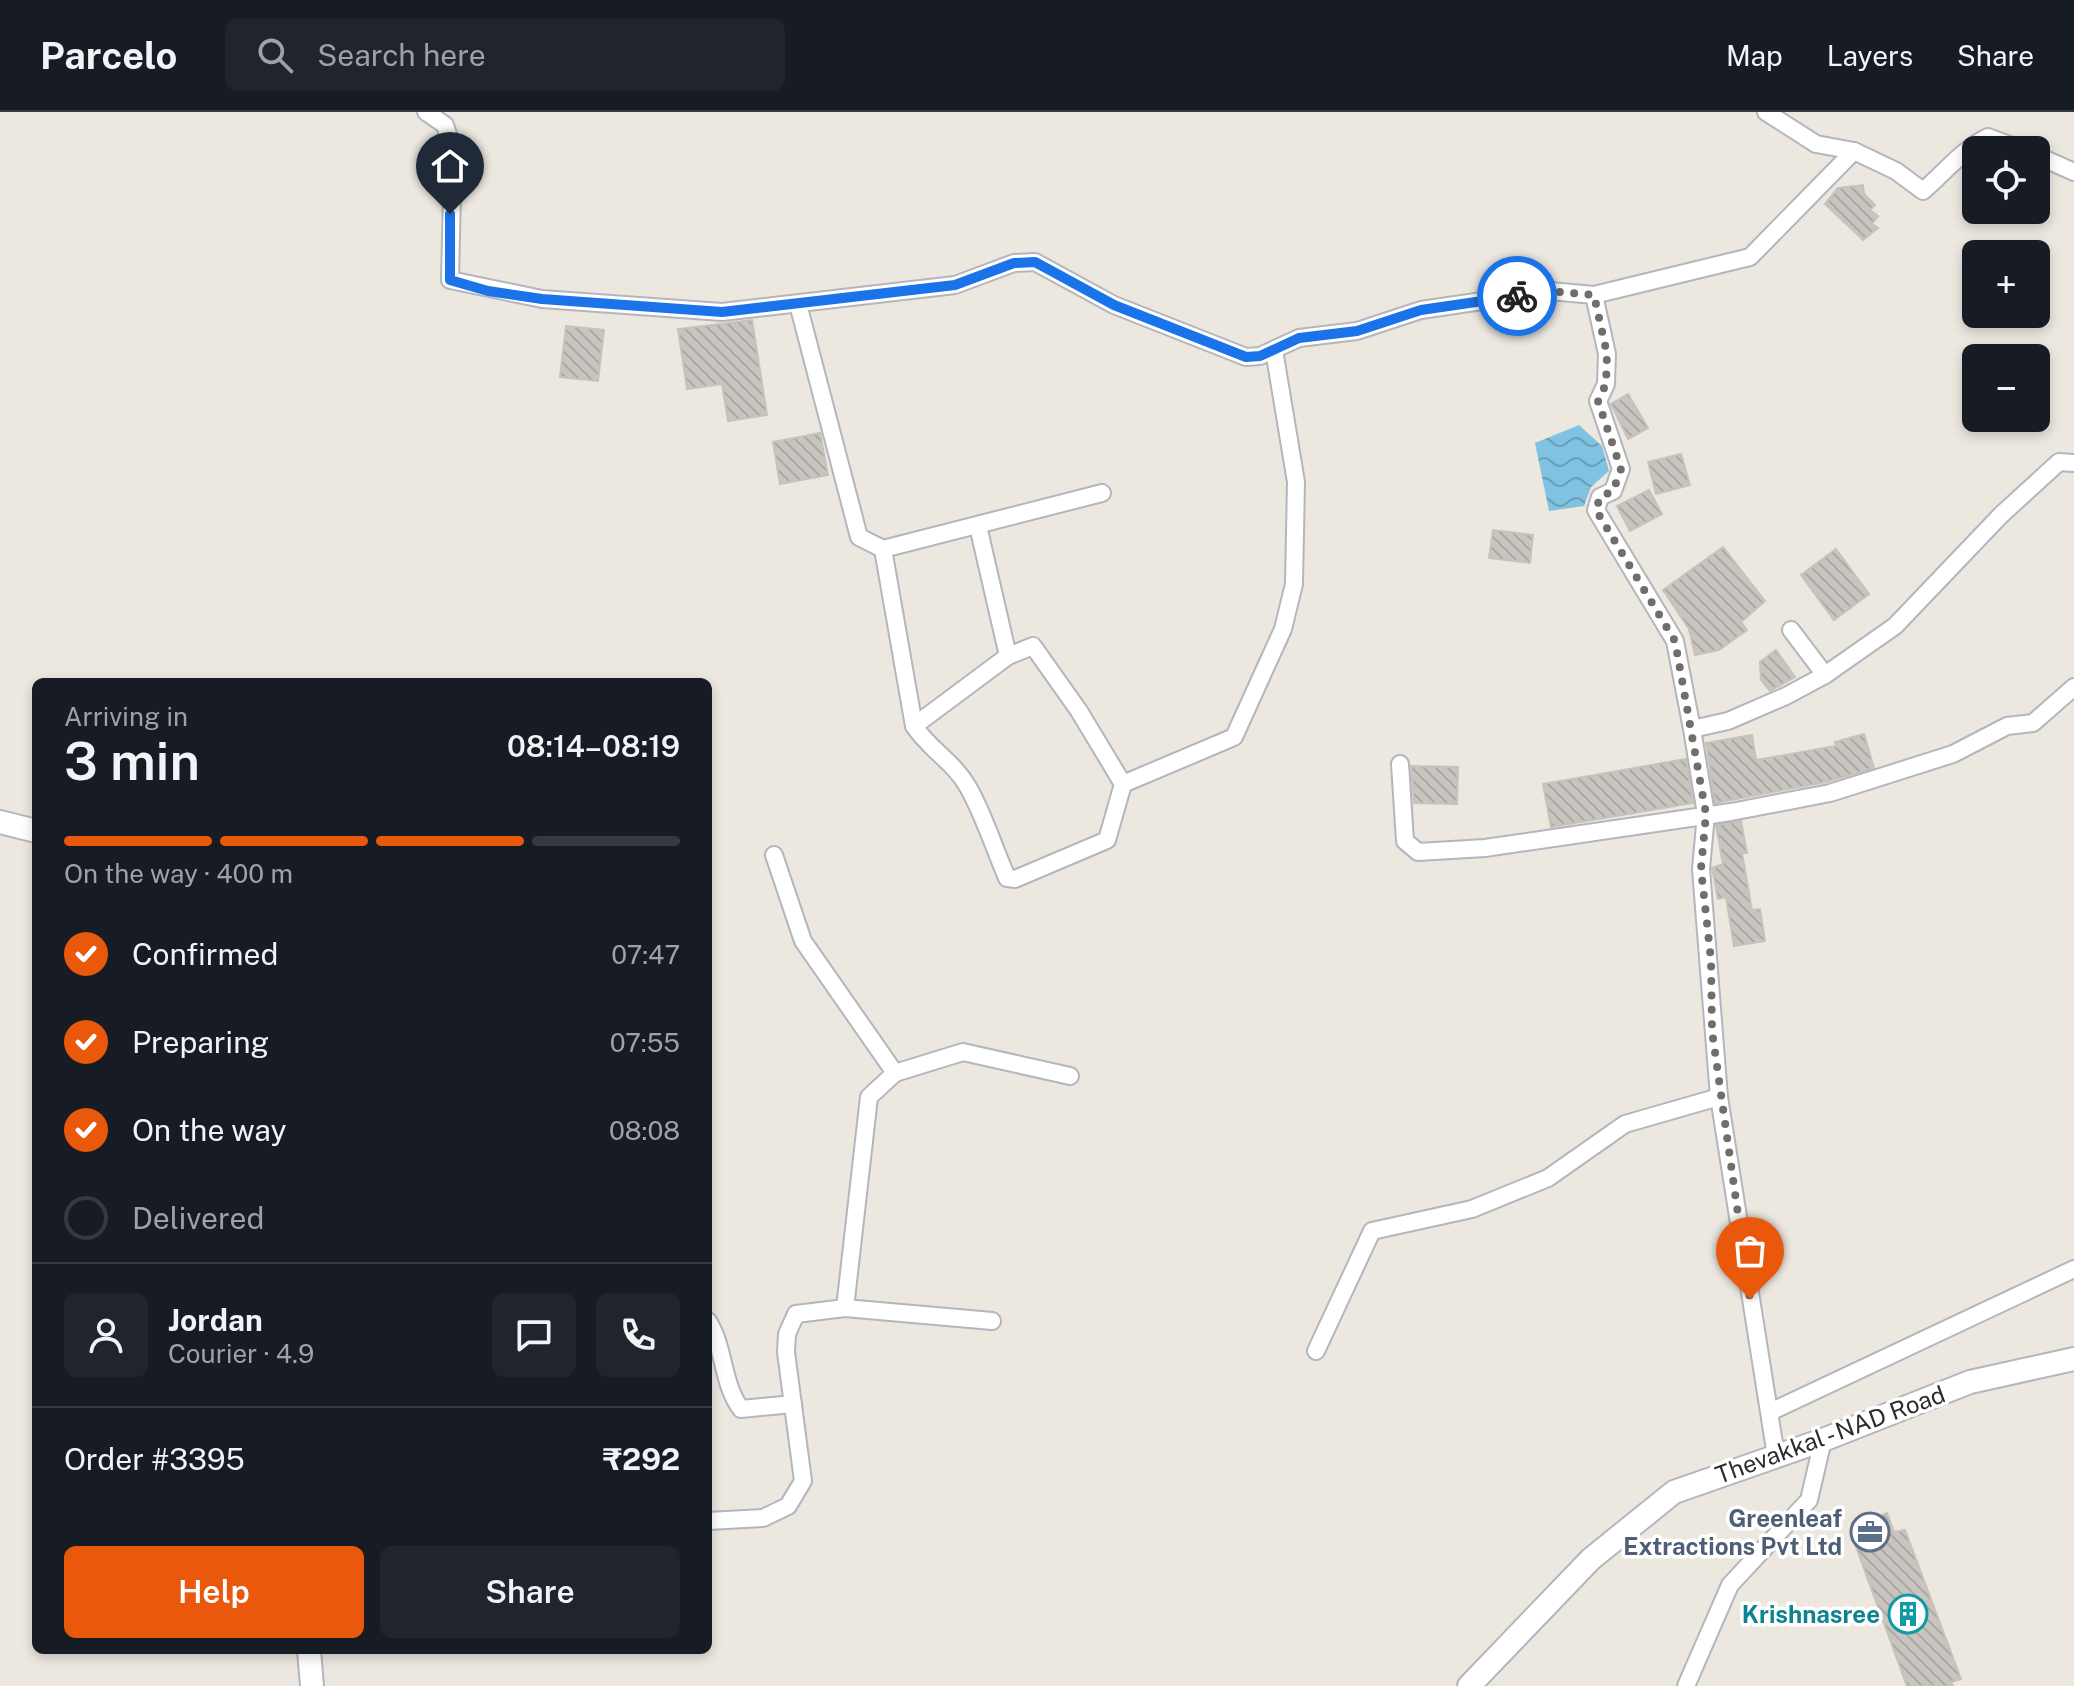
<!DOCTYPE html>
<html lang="en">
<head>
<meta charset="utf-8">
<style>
  body { margin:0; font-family:"Public Sans",sans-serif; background:#20242c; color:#f1f3f6; height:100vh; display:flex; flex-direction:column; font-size:30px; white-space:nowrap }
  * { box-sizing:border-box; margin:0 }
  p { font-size:26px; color:#9ea1a6 }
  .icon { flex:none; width:44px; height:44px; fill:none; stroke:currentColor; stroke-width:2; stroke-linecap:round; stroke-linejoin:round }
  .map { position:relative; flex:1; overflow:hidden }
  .details { position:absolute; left:32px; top:566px; width:680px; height:976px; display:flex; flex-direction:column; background:#171b24; border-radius:12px; box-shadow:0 4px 12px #0003 }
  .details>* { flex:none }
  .buttons { position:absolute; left:1962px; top:24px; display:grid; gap:16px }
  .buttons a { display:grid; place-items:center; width:88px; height:88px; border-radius:12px; background:#171b24; box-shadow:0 4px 12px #0003; font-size:40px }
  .pin { position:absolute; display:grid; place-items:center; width:68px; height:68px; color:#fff; margin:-82px -34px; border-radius:50% 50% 50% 0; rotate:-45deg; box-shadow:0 0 8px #0007 }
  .pin .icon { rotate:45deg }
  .courier { position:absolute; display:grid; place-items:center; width:80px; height:80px; margin:-40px; border:6px solid #1a73e8; border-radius:50%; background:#fff; color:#222; box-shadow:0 2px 10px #0007 }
  .head em { font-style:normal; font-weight:600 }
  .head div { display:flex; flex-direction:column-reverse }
  .head { display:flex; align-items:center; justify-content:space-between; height:136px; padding:0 32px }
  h1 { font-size:52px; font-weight:600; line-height:60px }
  .bar { display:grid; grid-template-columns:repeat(4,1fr); gap:12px 8px; align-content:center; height:96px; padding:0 32px }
  .bar i { height:10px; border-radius:6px; background:#363941 }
  .bar .active { background:#ea580c }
  .bar p { grid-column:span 4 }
  .line { display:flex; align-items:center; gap:20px; padding:0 32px; border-top:2px solid #363941 }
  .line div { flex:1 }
  .round { display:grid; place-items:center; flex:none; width:84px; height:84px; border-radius:12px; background:#20242c }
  ol { padding:0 32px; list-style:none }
  li { display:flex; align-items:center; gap:24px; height:88px }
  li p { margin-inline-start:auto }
  li .icon { padding:8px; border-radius:50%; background:#ea580c; color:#fff; stroke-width:4 }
  li:last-child { color:#9ea1a6 }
  li i { width:44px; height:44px; border:4px solid #363941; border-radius:50% }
  .cta { display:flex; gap:16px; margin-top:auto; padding:16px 32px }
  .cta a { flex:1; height:92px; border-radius:12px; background:#ea580c; color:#fff; font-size:32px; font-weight:600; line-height:92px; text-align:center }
  .cta a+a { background:#20242c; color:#f1f3f6 }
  header { display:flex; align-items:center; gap:48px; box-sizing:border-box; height:112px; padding:0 40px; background:#171b24; border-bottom:2px solid #363941 }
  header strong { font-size:38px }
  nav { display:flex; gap:44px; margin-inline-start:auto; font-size:28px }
  .search { width:560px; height:72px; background:#20242c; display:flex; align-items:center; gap:20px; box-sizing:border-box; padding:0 28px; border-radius:12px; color:#9ea1a6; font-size:30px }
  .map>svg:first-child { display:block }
  .water { fill:url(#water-waves) }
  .building { fill:url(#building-back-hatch); stroke:#c7c3ba; stroke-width:2 }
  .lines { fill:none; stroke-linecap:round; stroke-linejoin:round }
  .street-casing { stroke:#b4b5be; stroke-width:20 }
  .secondary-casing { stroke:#b4b5be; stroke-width:26 }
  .street { stroke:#fff; stroke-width:16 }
  .secondary { stroke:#fff; stroke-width:22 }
  .done { stroke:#6f6e6b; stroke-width:8; stroke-dasharray:0 14.4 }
  .route { stroke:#1a73e8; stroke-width:10 }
  .labels { text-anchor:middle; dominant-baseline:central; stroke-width:7; stroke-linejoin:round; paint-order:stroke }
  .street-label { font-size:24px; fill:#2c2c2c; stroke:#fff }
  .service-label { font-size:24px; font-weight:bold; fill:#4e5e75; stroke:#fff; text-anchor:end }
  .culture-label { font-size:24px; font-weight:bold; fill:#0d838f; stroke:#fff; text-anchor:end }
</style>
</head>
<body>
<header>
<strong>Parcelo</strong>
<div class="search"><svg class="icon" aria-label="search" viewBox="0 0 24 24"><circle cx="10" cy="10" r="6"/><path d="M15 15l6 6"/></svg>Search here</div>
<nav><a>Map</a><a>Layers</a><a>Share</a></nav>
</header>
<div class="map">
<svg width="2074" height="1574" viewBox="0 0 2074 1574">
  <defs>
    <pattern id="water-waves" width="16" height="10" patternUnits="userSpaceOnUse" patternTransform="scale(2)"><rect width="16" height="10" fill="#80c2e1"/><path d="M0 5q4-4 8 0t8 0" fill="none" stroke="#699eb7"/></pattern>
    <pattern id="building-back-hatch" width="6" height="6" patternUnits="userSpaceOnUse" patternTransform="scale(2)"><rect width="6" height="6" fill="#c8c4bf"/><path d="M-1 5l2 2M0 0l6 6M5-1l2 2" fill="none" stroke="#aca9a4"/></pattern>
  </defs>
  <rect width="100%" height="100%" fill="#ece8e0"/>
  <path class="water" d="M1579 313 1602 334 1609 359 1591 375 1584 394 1549 399 1535 331Z"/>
  <g class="building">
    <path d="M1863 73 1864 82 1875 93 1870 98 1878 104 1872 112 1878 116 1863 128 1825 92 1838 76Z"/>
    <path d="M752 208 767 303 728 309 722 272 687 277 678 217Z"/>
    <path d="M566 214 604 218 598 269 560 265Z"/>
    <path d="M1628 282 1648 316 1628 327 1611 292Z"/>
    <path d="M820 321 828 363 780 372 773 330Z"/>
    <path d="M1681 342 1690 373 1656 382 1648 350Z"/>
    <path d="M1649 378 1662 402 1630 419 1617 394Z"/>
    <path d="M1493 418 1533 423 1530 451 1489 446Z"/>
    <path d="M1723 435 1765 489 1741 510 1747 518 1719 538 1695 543 1689 517 1663 478Z"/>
    <path d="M1836 437 1869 482 1834 508 1801 463Z"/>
    <path d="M1776 538 1795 565 1770 579 1761 568 1760 550Z"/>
    <path d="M1864 622 1874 656 1826 670 1715 691 1706 631 1752 623 1756 648 1836 634 1835 630Z"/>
    <path d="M1686 647 1693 691 1551 715 1543 672Z"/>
    <path d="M1411 654 1458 655 1457 692 1414 691Z"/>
    <path d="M1741 709 1747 741H1742L1752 798 1760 797 1765 829 1734 834 1726 785 1718 787 1712 756 1723 752 1716 713Z"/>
    <path d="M1887 1401 1894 1420 1905 1418 1961 1567 1951 1570 1953 1574H1907L1852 1424 1863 1410Z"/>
  </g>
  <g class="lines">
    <g class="street-casing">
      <g id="street">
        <path d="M426 0 445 13 453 38 450 168 542 187 722 200 955 173 1014 151 1035 150 1114 193 1246 245 1260 244 1299 226 1357 219 1421 198 1550 179 1594 183 1607 242 1606 272 1598 289 1621 357 1613 379 1600 385 1596 398 1675 529 1692 617"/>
        <path d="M1766 0 1816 32 1854 39 1896 59 1923 79C1945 60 1962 38 1988 25L2023 38"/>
        <path d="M2036 43 2074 60"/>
        <path d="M1594 183 1750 145 1854 39"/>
        <path d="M798 192 859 425 883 437 1102 381"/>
        <path d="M883 437 914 614C929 637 954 650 968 675 983 701 993 733 1005 761L1007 766 1015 767 1107 728 1123 672 1079 599 1033 534 1008 544"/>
        <path d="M1791 518 1825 563"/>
        <path d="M914 614 1008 544 978 414"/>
        <path d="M1400 652 1405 729 1418 740 1485 736 1731 700 1830 681 1953 642 2007 614 2033 611 2074 575"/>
        <path d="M1123 672 1234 625 1283 517 1294 472 1296 370 1274 238"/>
        <path d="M774 743 803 829 895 961 869 985 845 1196"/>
        <path d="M895 961 963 940 1070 964"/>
        <path d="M708 1209C725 1236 722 1272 741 1297L793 1292"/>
        <path d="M1316 1239 1372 1119 1472 1097 1548 1066 1625 1012 1719 985"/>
        <path d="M1770 1300 2074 1157"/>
        <path d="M1776 1344 1719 985 1701 757 1706 702 1692 617 1728 609 1786 584 1825 563 1895 514 2001 403 2059 350 2074 351"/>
        <path d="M708 1409 763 1406 788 1394 803 1369 786 1240 787 1222 796 1202 845 1196 992 1209"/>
        <path d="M1686 1574 1730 1473 1809 1388 1823 1328"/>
      </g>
    </g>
    <g class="secondary-casing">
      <g id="secondary">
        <path d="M0 710 36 719"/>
        <path d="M309 1538 312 1574"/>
        <path d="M1469 1574 1591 1447 1674 1380 1823 1328 1970 1270 2074 1247"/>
      </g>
    </g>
    <use href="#street" class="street"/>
    <use href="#secondary" class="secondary"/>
  </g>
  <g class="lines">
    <path class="done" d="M1517 184 1550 179 1594 183 1607 242 1606 272 1598 289 1621 357 1613 379 1600 385 1596 398 1675 529 1706 702 1701 757 1711 848 1712 919 1750 1187"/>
    <path class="route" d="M450 102V168L488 179 542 187 722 200 955 173 1014 151 1035 150 1114 193 1246 245 1260 244 1299 226 1357 219 1421 198 1517 184"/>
  </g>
  <defs>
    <g id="office-ring" transform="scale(2)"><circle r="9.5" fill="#fff" stroke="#5c6f8a" stroke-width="1.5"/><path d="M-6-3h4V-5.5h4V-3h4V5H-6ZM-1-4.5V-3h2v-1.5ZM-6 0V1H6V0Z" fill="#5c6f8a"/></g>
    <g id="building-ring" transform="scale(2)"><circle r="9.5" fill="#fff" stroke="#0f9aa8" stroke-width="1.5"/><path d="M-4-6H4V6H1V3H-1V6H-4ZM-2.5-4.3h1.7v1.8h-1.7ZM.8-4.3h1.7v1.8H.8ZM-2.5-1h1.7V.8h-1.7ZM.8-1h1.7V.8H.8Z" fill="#0f9aa8"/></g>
  </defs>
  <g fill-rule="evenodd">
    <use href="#office-ring" x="1870" y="1420"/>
    <use href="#building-ring" x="1908" y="1502"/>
  </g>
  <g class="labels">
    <g class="street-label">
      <text transform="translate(1830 1322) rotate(-20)">Thevakkal - NAD Road</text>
    </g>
    <g class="service-label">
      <text x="1842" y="1406">Greenleaf<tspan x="1842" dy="28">Extractions Pvt Ltd</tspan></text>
    </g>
    <g class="culture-label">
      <text x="1880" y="1502">Krishnasree</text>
    </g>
  </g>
</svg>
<div class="buttons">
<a><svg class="icon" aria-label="locate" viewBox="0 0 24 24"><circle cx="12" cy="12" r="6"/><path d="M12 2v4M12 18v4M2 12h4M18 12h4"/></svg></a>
<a>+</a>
<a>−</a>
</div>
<div class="pin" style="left:1750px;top:1187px;background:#ea580c"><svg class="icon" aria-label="bag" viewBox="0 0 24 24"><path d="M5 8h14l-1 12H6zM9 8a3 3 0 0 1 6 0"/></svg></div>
<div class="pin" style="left:450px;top:102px;background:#1f2937"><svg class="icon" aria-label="home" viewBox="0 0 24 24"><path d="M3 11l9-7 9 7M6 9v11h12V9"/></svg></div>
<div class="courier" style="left:1517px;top:184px"><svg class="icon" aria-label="bike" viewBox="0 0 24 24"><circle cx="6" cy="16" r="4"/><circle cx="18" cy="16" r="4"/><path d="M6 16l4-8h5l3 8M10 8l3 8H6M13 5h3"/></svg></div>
<section class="details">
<div class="head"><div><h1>3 min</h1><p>Arriving in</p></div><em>08:14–08:19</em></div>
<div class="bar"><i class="active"></i><i class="active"></i><i class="active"></i><i></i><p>On the way · 400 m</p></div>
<ol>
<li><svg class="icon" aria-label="check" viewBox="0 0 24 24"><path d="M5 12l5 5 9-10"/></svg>Confirmed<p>07:47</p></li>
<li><svg class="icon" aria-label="check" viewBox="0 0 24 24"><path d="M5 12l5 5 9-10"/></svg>Preparing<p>07:55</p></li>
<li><svg class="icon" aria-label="check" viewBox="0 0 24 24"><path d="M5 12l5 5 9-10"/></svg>On the way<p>08:08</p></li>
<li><i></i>Delivered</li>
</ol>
<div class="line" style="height:144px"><a class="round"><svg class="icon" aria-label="person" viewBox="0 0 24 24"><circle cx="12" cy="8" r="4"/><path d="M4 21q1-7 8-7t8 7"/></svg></a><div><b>Jordan</b><p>Courier · 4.9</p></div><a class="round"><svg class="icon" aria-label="chat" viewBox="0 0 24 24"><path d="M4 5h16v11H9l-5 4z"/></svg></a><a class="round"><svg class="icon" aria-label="phone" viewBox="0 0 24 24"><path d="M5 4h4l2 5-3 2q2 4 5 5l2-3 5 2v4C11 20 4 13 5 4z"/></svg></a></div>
<div class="line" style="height:104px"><div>Order #3395</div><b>₹292</b></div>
<div class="cta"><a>Help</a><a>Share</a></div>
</section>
</div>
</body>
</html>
